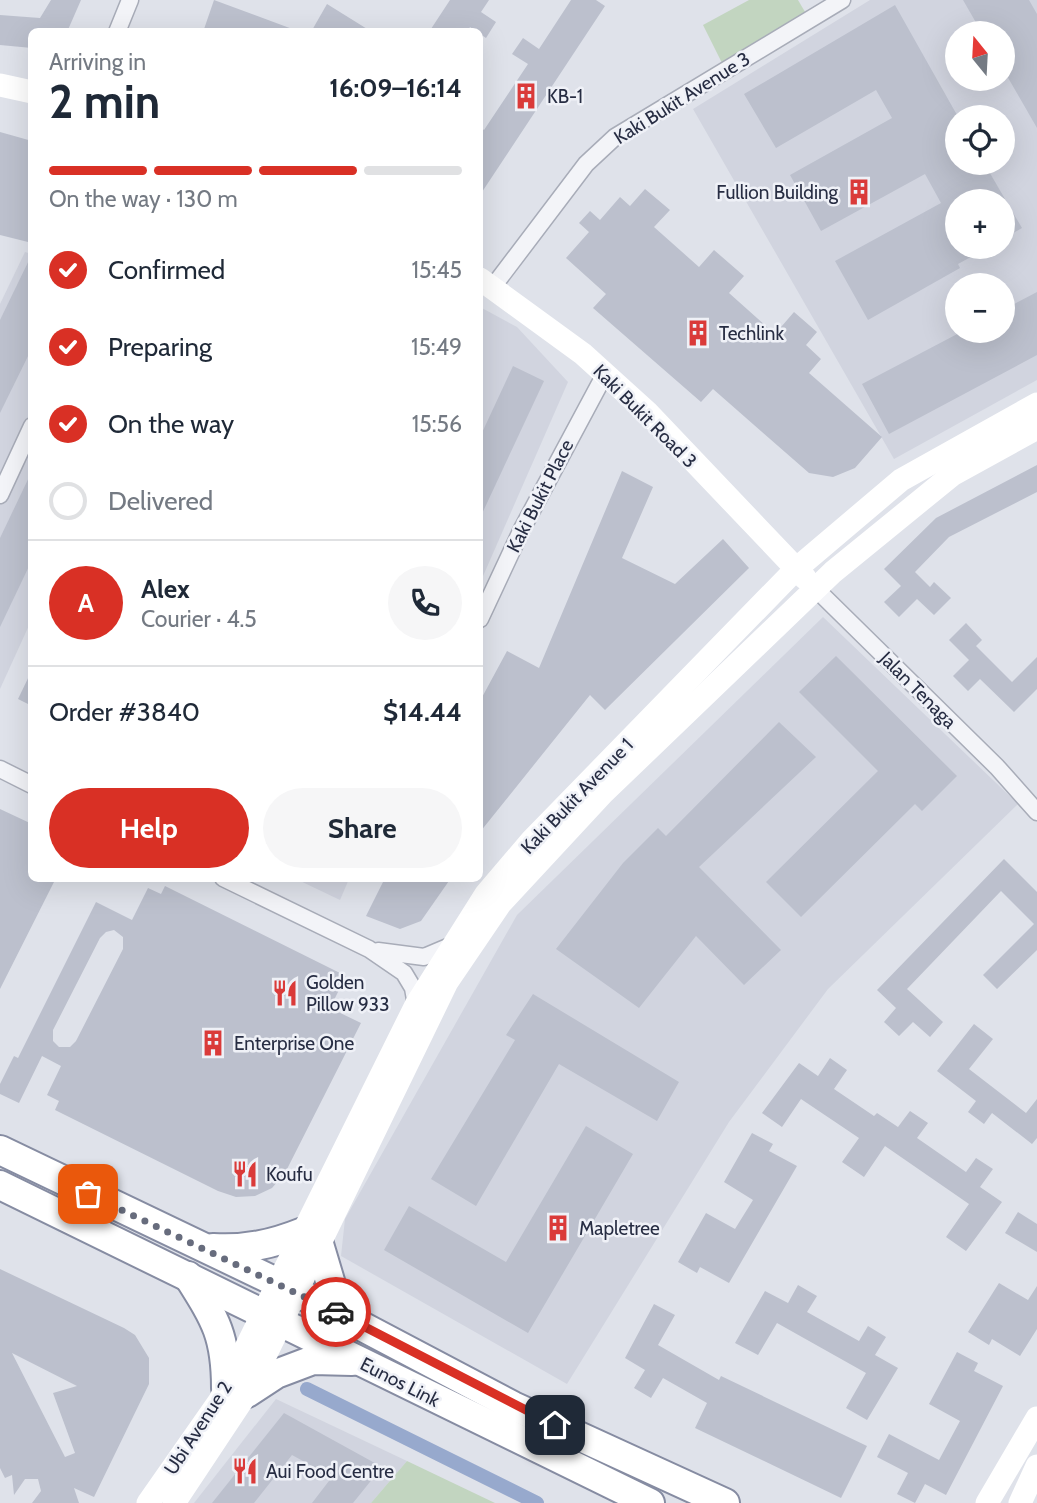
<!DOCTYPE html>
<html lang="en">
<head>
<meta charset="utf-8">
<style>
  body { margin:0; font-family:Cabin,sans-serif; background:#f6f6f7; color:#1f2937; height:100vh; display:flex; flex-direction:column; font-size:26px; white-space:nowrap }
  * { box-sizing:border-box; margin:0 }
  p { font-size:23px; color:#747a83 }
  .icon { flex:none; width:38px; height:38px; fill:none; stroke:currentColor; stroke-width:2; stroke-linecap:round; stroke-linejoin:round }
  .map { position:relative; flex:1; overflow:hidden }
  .side { position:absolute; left:28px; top:28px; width:455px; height:854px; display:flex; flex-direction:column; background:#fff; border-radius:10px; box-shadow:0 7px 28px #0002 }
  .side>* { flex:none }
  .needle { width:46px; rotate:342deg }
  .tools { position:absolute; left:945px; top:21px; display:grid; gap:14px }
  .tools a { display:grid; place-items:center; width:70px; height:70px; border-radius:50%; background:#fff; box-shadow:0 7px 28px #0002; font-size:35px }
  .pin { position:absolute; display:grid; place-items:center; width:60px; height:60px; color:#fff; margin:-30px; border-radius:14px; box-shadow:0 4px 10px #0006 }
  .courier { position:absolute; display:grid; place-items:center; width:70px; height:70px; margin:-35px; border:5px solid #d93025; border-radius:50%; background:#fff; color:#222; box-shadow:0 2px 9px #0007 }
  .overview em { font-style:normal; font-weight:700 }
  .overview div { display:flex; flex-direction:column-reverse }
  .overview { display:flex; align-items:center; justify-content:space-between; height:119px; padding:0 21px }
  h1 { font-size:46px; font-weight:700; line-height:52px }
  .bar { display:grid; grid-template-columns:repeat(4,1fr); gap:10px 7px; align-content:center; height:84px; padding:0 21px }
  .bar i { height:9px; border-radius:5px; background:#e0e1e3 }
  .bar .current { background:#d93025 }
  .bar p { grid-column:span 4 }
  .line { display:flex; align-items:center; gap:18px; padding:0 21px; border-top:2px solid #e0e1e3 }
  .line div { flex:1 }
  .round { display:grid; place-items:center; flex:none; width:74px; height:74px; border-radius:37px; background:#f6f6f7 }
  ol { padding:0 21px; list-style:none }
  li { display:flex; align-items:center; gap:21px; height:77px }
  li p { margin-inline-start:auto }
  li .icon { padding:7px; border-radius:50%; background:#d93025; color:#fff; stroke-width:4 }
  li:last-child { color:#747a83 }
  li i { width:38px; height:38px; border:4px solid #e0e1e3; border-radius:50% }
  .action { display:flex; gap:14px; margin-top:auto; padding:14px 21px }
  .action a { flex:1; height:80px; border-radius:42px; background:#d93025; color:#fff; font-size:28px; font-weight:700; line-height:80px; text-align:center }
  .action a+a { background:#f6f6f7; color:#1f2937 }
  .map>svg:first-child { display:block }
  .built { fill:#d1d4df; fill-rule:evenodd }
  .green { fill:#c2d5c0 }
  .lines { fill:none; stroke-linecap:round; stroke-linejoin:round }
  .canal { stroke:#97a9cd; stroke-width:14 }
  .building { fill:#bcc0cd; fill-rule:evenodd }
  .street-casing { stroke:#a8acb8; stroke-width:19 }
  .highway-casing { stroke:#868ca2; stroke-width:32 }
  .street { stroke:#f3f4f8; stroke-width:16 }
  .secondary { stroke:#fff; stroke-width:23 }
  .highway { stroke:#fff; stroke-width:28 }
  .done { stroke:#676c7d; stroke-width:7; stroke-dasharray:0 12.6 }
  .route { stroke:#d93025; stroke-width:9 }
  .labels { text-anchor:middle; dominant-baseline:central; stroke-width:5; stroke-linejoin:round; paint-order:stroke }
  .poi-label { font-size:19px; fill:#272d43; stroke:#eff1f7; text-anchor:start }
  .street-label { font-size:19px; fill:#272d43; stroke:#eff1f7 }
</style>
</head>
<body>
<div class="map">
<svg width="1037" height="1503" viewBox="0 0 1037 1503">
  <rect width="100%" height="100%" fill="#dfe2ea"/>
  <g class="built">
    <path d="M870 0H1037V380L894 459 693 109ZM957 33H1003V79H957ZM957 117H1003V163H957ZM957 201H1003V247H957ZM957 285H1003V331H957Z"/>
    <path d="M25 252 32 254 31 621 0 689V304Z"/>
    <path d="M480 307 517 327 568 382 480 583Z"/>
    <path d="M823 617 1018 804 828 989 729 1122 567 1384 341 1256 345 1219 517 915Z"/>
    <path d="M296 879H349L340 900Z"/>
    <path d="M276 1399 407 1461 371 1503H194Z"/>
  </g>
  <g class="green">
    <path d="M749 0H798L808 17 724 67 703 25Z"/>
    <path d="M407 1461 495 1503H371Z"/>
  </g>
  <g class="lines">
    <path class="canal" d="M307 1389 537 1503"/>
  </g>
  <g class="building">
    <path d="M51 0H81L67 32H32V48L0 45V15L40 18Z"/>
    <path d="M214 0 295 30V32H203Z"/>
    <path d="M450 0H489L481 12 496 22 486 38 470 27 467 32H429Z"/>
    <path d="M571 0H596L605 6 480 195V127L484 130 528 64 512 54 523 38 539 49Z"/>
    <path d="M963 0H1029L1037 14V128L1003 69V33H982Z"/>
    <path d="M327 4 372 32H311Z"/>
    <path d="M895 5 957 115V163H984L1022 228 1003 239V201H957V247H989L958 264 960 268 868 320 835 261 941 203 925 174 821 231 790 175 892 118 876 90 776 148 744 94Z"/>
    <path d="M0 132 32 141V243L0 235Z"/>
    <path d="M645 189 670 210 654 227 699 267 714 250 744 276 729 293 775 334 794 312 817 332 806 345 821 359 809 373 882 437 855 468 833 477 809 473 713 389 701 402 593 308 606 294 566 258 589 232 579 223 590 211 600 220 620 197 630 206Z"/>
    <path d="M32 254V348L0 413V320Z"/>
    <path d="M1037 292V355L889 434 862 384 963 331H1003V310Z"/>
    <path d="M513 366 544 381 480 518V437Z"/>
    <path d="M1037 465V492L949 537 915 572 930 587 934 582 951 598 934 615 917 599 899 617 884 602 901 586 884 569 936 518Z"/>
    <path d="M32 471V560L0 627V538Z"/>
    <path d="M622 471 653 487 622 558 675 584 723 539 749 568 605 710 590 695 480 832V701L507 651 539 668Z"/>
    <path d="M966 623 982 640 976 646 1012 682 1037 657V689L1014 712 980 679 968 691 953 676 969 660 949 640Z"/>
    <path d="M836 656 957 776 922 811 915 804 801 917 766 882 878 771 799 692Z"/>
    <path d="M32 670V706L18 699Z"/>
    <path d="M779 722 816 757 699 867 781 950 744 985 696 936 639 1008 556 949 623 863 658 828 666 836Z"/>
    <path d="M0 809 32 824V878H56L0 989Z"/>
    <path d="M1004 859 1037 892V950L997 989 983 975 1034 924 1001 891 907 989 943 1022 930 1037 913 1022 899 1036 884 1022 896 1008 877 990Z"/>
    <path d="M385 878H451L421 921 400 929 366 916Z"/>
    <path d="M165 886 346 976 330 1008 361 1023 285 1173 272 1188 255 1196 236 1197 218 1191 55 1110 59 1101 47 1095 61 1066 42 1056 19 1103 0 1094V1084L14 1056 18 1058 96 902 132 920 148 888 161 894ZM114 930 123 937V949L76 1041 70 1047H59L53 1041V1030L100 938 106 932Z"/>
    <path d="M533 994 679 1082 657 1121 559 1064 476 1206 431 1179 515 1040 506 1035Z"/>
    <path d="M974 1024 993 1039 969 1069 1026 1113 1037 1099V1138L1032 1144 992 1113 984 1124 968 1112 976 1101 937 1071Z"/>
    <path d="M830 1058 847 1070 834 1089 874 1116 877 1113 898 1127 910 1111 928 1123 917 1138 966 1172 976 1158 993 1169 980 1187 1002 1202 966 1251 946 1237 969 1204 885 1146 864 1177 842 1162 859 1138 801 1099 782 1127 762 1113 799 1063 818 1076Z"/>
    <path d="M586 1126 633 1154 528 1333 384 1250 409 1206 506 1262Z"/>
    <path d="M752 1133 773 1144 769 1151 797 1166 729 1283 700 1267 697 1273 678 1262 706 1213 735 1229 753 1200 724 1182Z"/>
    <path d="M1018 1212 1037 1224V1252L1005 1233Z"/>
    <path d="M0 1269 124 1328 135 1335 149 1358V1384L94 1497 74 1488 79 1503H32L41 1491 38 1479H25L14 1495 12 1475 5 1478 0 1468ZM12 1353 77 1386 53 1393 75 1453 65 1457Z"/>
    <path d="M999 1283 1028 1300 1037 1286V1329L1020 1356 992 1339 989 1345 968 1332Z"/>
    <path d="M798 1285 817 1296 807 1312 859 1341 868 1326 886 1337 875 1355 898 1368 867 1420 846 1408 866 1373 777 1323 758 1355 735 1343 765 1291 788 1303Z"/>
    <path d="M654 1304 675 1315 658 1345 719 1380 721 1376 867 1446 841 1498 695 1428 707 1403 663 1378 651 1398 634 1388 645 1370 625 1358Z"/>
    <path d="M957 1352 978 1363 974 1371 1003 1386 946 1495 925 1484 915 1503 897 1494 908 1473 877 1457 889 1434 939 1460 960 1421 929 1404Z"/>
    <path d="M284 1413 382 1467 353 1503H312L332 1477 292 1455 254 1503H212Z"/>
  </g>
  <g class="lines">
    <g class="street-casing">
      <g id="street">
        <path d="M117 32 130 0"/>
        <path d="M492 288 586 164 615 137 842 0"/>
        <path d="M0 495 32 426"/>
        <path d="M815 588 997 767 1037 812"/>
        <path d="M480 619 522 529 605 374"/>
        <path d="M0 769 32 785"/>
        <path d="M223 878 369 949 404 973 413 988 416 1005"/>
        <path d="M378 951 424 957 450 946"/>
      </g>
    </g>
    <g class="highway-casing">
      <g id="highway">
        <path d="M0 1150 297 1292 513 1406 725 1503"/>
        <path d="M0 1185 650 1503"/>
        <path d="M319 1244 333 1291 353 1317"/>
        <path d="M213 1248C246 1250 273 1244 303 1232"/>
        <path d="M188 1276C215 1319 226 1335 226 1388"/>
        <path d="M247 1393 276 1374 313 1360 352 1361"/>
      </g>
    </g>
    <use href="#street" class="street"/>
    <g class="secondary">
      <path d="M0 85 32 92"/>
      <path d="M480 279 583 354 647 412 805 578"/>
      <path d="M148 1503 220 1400 416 1005 486 894 532 840 796 569 901 480 1037 404"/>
      <path d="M174 1503 247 1393 447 982 500 904 603 793 833 572 952 475 1037 428"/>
      <path d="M987 1503 1037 1418"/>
      <path d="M1020 1503 1037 1466"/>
    </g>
    <use href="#highway" class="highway"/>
  </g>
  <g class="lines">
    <path class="done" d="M88 1194 336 1312"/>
    <path class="route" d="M336 1312 555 1425"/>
  </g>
  <defs>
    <g id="building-bare" transform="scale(2.1)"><path d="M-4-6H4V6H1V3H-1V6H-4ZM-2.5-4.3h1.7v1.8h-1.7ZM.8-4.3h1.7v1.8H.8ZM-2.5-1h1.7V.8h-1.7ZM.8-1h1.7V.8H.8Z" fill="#da3a39" stroke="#eff1f7" stroke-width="2.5" paint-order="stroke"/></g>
    <g id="restaurant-bare" transform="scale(2.1)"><path d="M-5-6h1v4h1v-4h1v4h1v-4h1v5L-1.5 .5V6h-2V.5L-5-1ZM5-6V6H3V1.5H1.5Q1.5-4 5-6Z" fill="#da3a39" stroke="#eff1f7" stroke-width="2.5" paint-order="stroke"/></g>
  </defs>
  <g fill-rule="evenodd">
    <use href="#building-bare" x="526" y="96"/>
    <use href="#building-bare" x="859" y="192"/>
    <use href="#building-bare" x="698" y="333"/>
    <use href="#restaurant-bare" x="285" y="993"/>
    <use href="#building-bare" x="213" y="1043"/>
    <use href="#restaurant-bare" x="245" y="1174"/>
    <use href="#building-bare" x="558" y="1228"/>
    <use href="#restaurant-bare" x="245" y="1471"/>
  </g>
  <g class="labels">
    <g class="poi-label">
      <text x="547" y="96">KB-1</text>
      <text x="838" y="192" text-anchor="end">Fullion Building</text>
      <text x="719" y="333">Techlink</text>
      <text x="306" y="982">Golden<tspan x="306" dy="22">Pillow 933</tspan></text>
      <text x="234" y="1043">Enterprise One</text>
      <text x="266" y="1174">Koufu</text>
      <text x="579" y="1228">Mapletree</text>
      <text x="266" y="1471">Aui Food Centre</text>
    </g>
    <g class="street-label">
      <text transform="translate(682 98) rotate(-32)">Kaki Bukit Avenue 3</text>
      <text transform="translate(645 416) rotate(45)">Kaki Bukit Road 3</text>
      <text transform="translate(540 496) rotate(-63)">Kaki Bukit Place</text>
      <text transform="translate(918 690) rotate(45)">Jalan Tenaga</text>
      <text transform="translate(577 796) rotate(-46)">Kaki Bukit Avenue 1</text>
      <text transform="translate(400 1382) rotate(27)">Eunos Link</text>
      <text transform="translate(198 1428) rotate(-57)">Ubi Avenue 2</text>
    </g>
  </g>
</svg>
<div class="tools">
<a><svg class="needle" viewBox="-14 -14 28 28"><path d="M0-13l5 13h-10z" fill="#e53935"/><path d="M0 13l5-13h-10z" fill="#747a83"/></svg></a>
<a><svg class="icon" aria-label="locate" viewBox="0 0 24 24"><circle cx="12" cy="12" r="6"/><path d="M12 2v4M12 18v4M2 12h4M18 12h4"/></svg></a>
<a>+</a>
<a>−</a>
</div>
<div class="pin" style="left:88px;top:1194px;background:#ea580c"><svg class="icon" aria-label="bag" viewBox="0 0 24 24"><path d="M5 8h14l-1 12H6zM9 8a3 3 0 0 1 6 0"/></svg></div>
<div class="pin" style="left:555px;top:1425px;background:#1f2937"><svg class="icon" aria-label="home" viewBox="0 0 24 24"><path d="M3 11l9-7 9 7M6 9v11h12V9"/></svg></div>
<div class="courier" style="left:336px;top:1312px"><svg class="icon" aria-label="car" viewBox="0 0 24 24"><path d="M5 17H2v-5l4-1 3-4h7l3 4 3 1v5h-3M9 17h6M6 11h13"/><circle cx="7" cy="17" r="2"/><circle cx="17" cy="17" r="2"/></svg></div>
<section class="side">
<div class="overview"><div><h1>2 min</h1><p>Arriving in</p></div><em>16:09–16:14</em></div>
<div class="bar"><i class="current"></i><i class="current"></i><i class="current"></i><i></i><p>On the way · 130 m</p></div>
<ol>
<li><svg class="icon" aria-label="check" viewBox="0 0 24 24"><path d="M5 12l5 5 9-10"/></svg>Confirmed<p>15:45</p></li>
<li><svg class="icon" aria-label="check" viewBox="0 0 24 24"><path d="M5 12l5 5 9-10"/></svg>Preparing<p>15:49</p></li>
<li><svg class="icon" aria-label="check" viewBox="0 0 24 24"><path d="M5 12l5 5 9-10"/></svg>On the way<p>15:56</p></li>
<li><i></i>Delivered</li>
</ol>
<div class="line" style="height:126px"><b class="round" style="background:#d93025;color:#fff">A</b><div><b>Alex</b><p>Courier · 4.5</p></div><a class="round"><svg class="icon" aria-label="phone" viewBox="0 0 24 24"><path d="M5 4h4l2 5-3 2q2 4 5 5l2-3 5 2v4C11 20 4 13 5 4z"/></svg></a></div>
<div class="line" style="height:91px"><div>Order #3840</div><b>$14.44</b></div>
<div class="action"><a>Help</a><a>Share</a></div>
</section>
</div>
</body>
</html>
